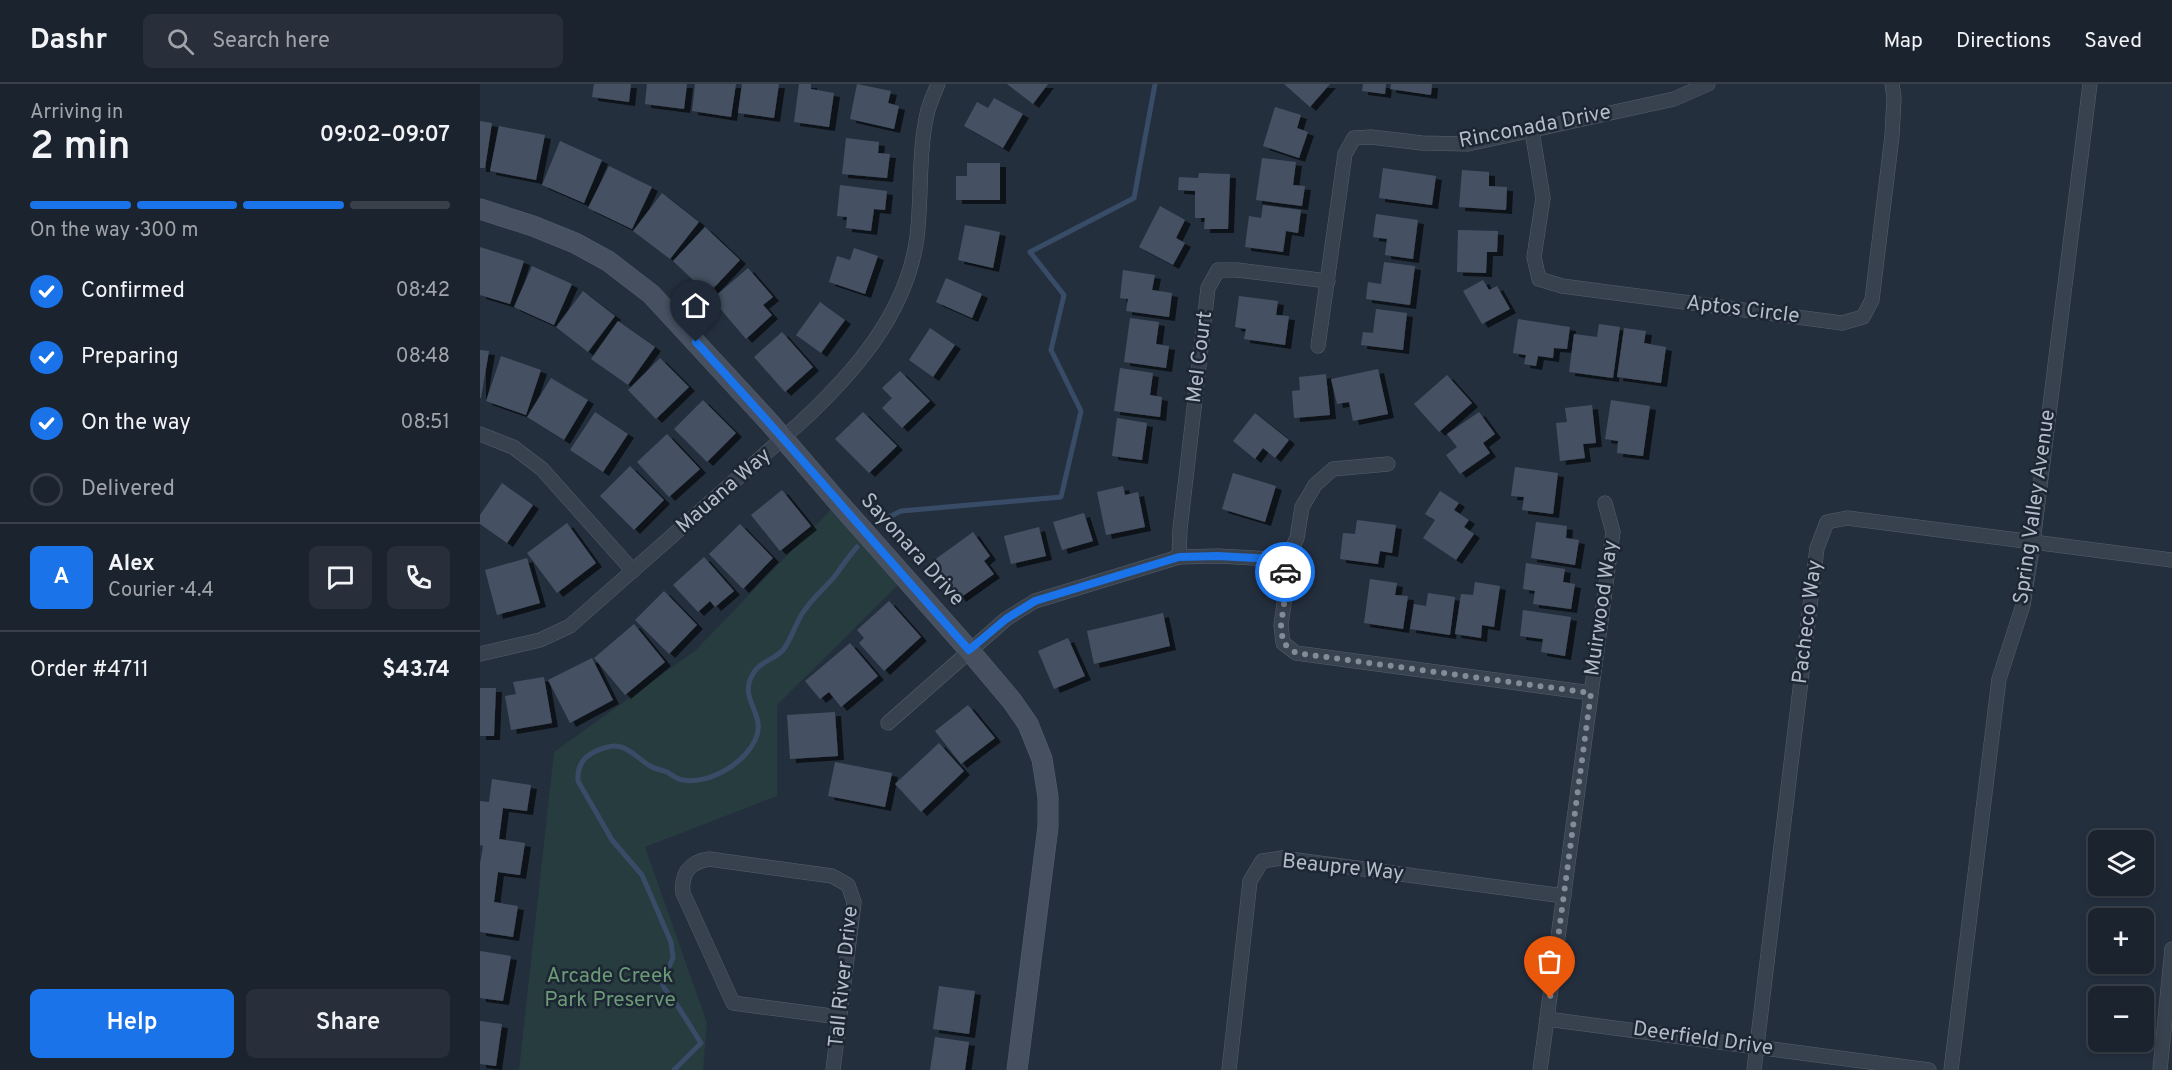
<!DOCTYPE html>
<html lang="en">
<head>
<meta charset="utf-8">
<style>
  body { margin:0; font-family:Overpass,sans-serif; background:#282f3a; color:#f1f3f6; height:100vh; display:flex; flex-direction:column; font-size:22px; white-space:nowrap }
  * { box-sizing:border-box; margin:0 }
  p { font-size:20px; color:#a0a4aa }
  .icon { flex:none; width:33px; height:33px; fill:none; stroke:currentColor; stroke-width:2; stroke-linecap:round; stroke-linejoin:round }
  .map { position:relative; flex:1; overflow:hidden }
  .drawer { display:flex; flex-direction:column; background:#1b232e; width:480px }
  .drawer>* { flex:none }
  .controls { position:absolute; left:1608px; top:746px; display:grid; gap:12px }
  .controls a { display:grid; place-items:center; width:66px; height:66px; border-radius:9px; background:#1b232e; box-shadow:0 3px 9px #0003,0 0 0 2px #39404a; font-size:30px }
  .pin { position:absolute; display:grid; place-items:center; width:51px; height:51px; color:#fff; margin:-62px -26px; border-radius:50% 50% 50% 0; rotate:-45deg; box-shadow:0 0 6px #0007 }
  .pin .icon { rotate:45deg }
  .courier { position:absolute; display:grid; place-items:center; width:60px; height:60px; margin:-30px; border:4px solid #1a73e8; border-radius:50%; background:#fff; color:#222; box-shadow:0 2px 8px #0007 }
  .summary em { font-style:normal; font-weight:600 }
  .summary div { display:flex; flex-direction:column-reverse }
  .summary { display:flex; align-items:center; justify-content:space-between; height:102px; padding:0 30px }
  h1 { font-size:39px; font-weight:600; line-height:45px }
  .bar { display:grid; grid-template-columns:repeat(4,1fr); gap:9px 6px; align-content:center; height:72px; padding:0 30px }
  .bar i { height:8px; border-radius:4px; background:#39404a }
  .bar .current { background:#1a73e8 }
  .bar p { grid-column:span 4 }
  .line { display:flex; align-items:center; gap:15px; padding:0 30px; border-top:2px solid #39404a }
  .line div { flex:1 }
  .round { display:grid; place-items:center; flex:none; width:63px; height:63px; border-radius:9px; background:#282f3a }
  ol { padding:0 30px; list-style:none }
  li { display:flex; align-items:center; gap:18px; height:66px }
  li p { margin-inline-start:auto }
  li .icon { padding:6px; border-radius:50%; background:#1a73e8; color:#fff; stroke-width:4 }
  li:last-child { color:#a0a4aa }
  li i { width:33px; height:33px; border:3px solid #39404a; border-radius:50% }
  .button { display:flex; gap:12px; margin-top:auto; padding:12px 30px }
  .button a { flex:1; height:69px; border-radius:9px; background:#1a73e8; color:#fff; font-size:24px; font-weight:600; line-height:69px; text-align:center }
  .button a+a { background:#282f3a; color:#f1f3f6 }
  header { display:flex; align-items:center; gap:36px; box-sizing:border-box; height:84px; padding:0 30px; background:#1b232e; border-bottom:2px solid #39404a }
  header strong { font-size:28px }
  nav { display:flex; gap:33px; margin-inline-start:auto; font-size:21px }
  .search { width:420px; height:54px; background:#282f3a; display:flex; align-items:center; gap:15px; box-sizing:border-box; padding:0 21px; border-radius:9px; color:#a0a4aa; font-size:22px }
  main { display:flex; flex:1; min-height:0 }
  .map>svg:first-child { display:block }
  .green { fill:#263c3f }
  .lines { fill:none; stroke-linecap:round; stroke-linejoin:round }
  .stream { stroke:#394c67; stroke-width:5 }
  .building { fill:#455162; filter:url(#shadow) }
  .street-casing { stroke:#565f6c; stroke-width:15 }
  .secondary-casing { stroke:#565f6c; stroke-width:21 }
  .street { stroke:#38414e; stroke-width:14 }
  .secondary { stroke:#465061; stroke-width:20 }
  .done { stroke:#828b98; stroke-width:6; stroke-dasharray:0 10.8 }
  .route { stroke:#1a73e8; stroke-width:8 }
  .labels { text-anchor:middle; dominant-baseline:central; stroke-width:5; stroke-linejoin:round; paint-order:stroke }
  .street-label { font-size:21px; fill:#b4bcc9; stroke:#1d2633 }
  .park-label { font-size:21px; fill:#6b9a76; stroke:#1d2633 }
</style>
</head>
<body>
<header>
<strong>Dashr</strong>
<div class="search"><svg class="icon" aria-label="search" viewBox="0 0 24 24"><circle cx="10" cy="10" r="6"/><path d="M15 15l6 6"/></svg>Search here</div>
<nav><a>Map</a><a>Directions</a><a>Saved</a></nav>
</header>
<main>
<section class="drawer">
<div class="summary"><div><h1>2 min</h1><p>Arriving in</p></div><em>09:02–09:07</em></div>
<div class="bar"><i class="current"></i><i class="current"></i><i class="current"></i><i></i><p>On the way · 300 m</p></div>
<ol>
<li><svg class="icon" aria-label="check" viewBox="0 0 24 24"><path d="M5 12l5 5 9-10"/></svg>Confirmed<p>08:42</p></li>
<li><svg class="icon" aria-label="check" viewBox="0 0 24 24"><path d="M5 12l5 5 9-10"/></svg>Preparing<p>08:48</p></li>
<li><svg class="icon" aria-label="check" viewBox="0 0 24 24"><path d="M5 12l5 5 9-10"/></svg>On the way<p>08:51</p></li>
<li><i></i>Delivered</li>
</ol>
<div class="line" style="height:108px"><b class="round" style="background:#1a73e8;color:#fff">A</b><div><b>Alex</b><p>Courier · 4.4</p></div><a class="round"><svg class="icon" aria-label="chat" viewBox="0 0 24 24"><path d="M4 5h16v11H9l-5 4z"/></svg></a><a class="round"><svg class="icon" aria-label="phone" viewBox="0 0 24 24"><path d="M5 4h4l2 5-3 2q2 4 5 5l2-3 5 2v4C11 20 4 13 5 4z"/></svg></a></div>
<div class="line" style="height:78px"><div>Order #4711</div><b>$43.74</b></div>
<div class="button"><a>Help</a><a>Share</a></div>
</section>
<div class="map">
<svg width="1692" height="986" viewBox="0 0 1692 986">
  <defs>
    <filter id="shadow"><feDropShadow dx="6" dy="4" stdDeviation="0" flood-color="#0009"/></filter>
  </defs>
  <rect width="100%" height="100%" fill="#242f3e"/>
  <path class="green" d="M358 418 425 494 297 621V712L165 763 227 939 223 986H39L74 668 216 566Z"/>
  <g class="lines">
    <g class="stream">
      <path d="M397 439 421 427 581 413 601 327 571 266 584 211 550 168 654 114 675 0"/>
      <path d="M194 986 221 959 197 921 184 904 182 898 193 874 191 858 162 791 132 756 98 697C97 684 102 674 114 668 144 654 147 667 170 682 175 685 182 686 187 688 193 691 196 695 203 696 214 698 228 695 238 690 256 682 281 661 278 639 276 624 264 612 270 596 278 576 292 578 303 566 311 556 315 541 322 530 331 515 344 505 355 492 362 482 369 472 377 463"/>
    </g>
  </g>
  <g class="building">
    <path d="M114 0H151L149 18 112 13Z"/>
    <path d="M167 0H207L204 25 165 20Z"/>
    <path d="M215 0H256L251 33 212 27Z"/>
    <path d="M262 0H299L294 34 258 29Z"/>
    <path d="M319 0H331V5L354 9 349 43 314 38Z"/>
    <path d="M377 0 411 7 408 19 419 22 414 45 370 35Z"/>
    <path d="M527 0H568L553 20Z"/>
    <path d="M804 0H850L830 23Z"/>
    <path d="M883 0H906L905 10 882 7Z"/>
    <path d="M911 0H952L951 11 910 5Z"/>
    <path d="M514 14 543 30 523 64 484 42 497 18 508 24Z"/>
    <path d="M795 23 821 31 817 44 828 48 819 74 783 62Z"/>
    <path d="M0 37 12 39 5 84H0Z"/>
    <path d="M19 42 65 51 56 96 10 87Z"/>
    <path d="M366 54 399 58 398 69 410 70 407 94 362 90Z"/>
    <path d="M80 57 122 76 104 119 62 101Z"/>
    <path d="M782 74 816 78 813 101 825 102 822 122 776 116Z"/>
    <path d="M487 79H520V116H476V92H487Z"/>
    <path d="M129 82 172 103 152 145 108 124Z"/>
    <path d="M903 84 956 92 952 121 899 114Z"/>
    <path d="M982 86 1009 88V102L1027 103 1026 126 979 123Z"/>
    <path d="M719 89 750 90 748 145H724L725 134H715V107L698 106 699 93 718 94Z"/>
    <path d="M360 101 407 107 405 126 394 125 391 147 366 144 367 133 357 132Z"/>
    <path d="M182 109 219 138 190 175 153 147Z"/>
    <path d="M783 121 821 126 818 149 806 147 803 168 765 163 769 132 781 134Z"/>
    <path d="M680 122 705 136 696 154 705 159 693 181 659 163Z"/>
    <path d="M896 130 938 136 933 175 905 171 907 155 893 153Z"/>
    <path d="M485 141 520 148 513 184 478 176Z"/>
    <path d="M225 143 260 176 228 210 193 177Z"/>
    <path d="M978 146 1018 147 1017 168H1007L1006 189 977 188Z"/>
    <path d="M0 163 44 177 30 220 0 211Z"/>
    <path d="M374 164 398 172 385 210 349 198 357 172 370 176Z"/>
    <path d="M904 178 935 182 930 221 886 215 888 198 901 200Z"/>
    <path d="M52 182 92 200 74 241 34 223Z"/>
    <path d="M268 184 293 213 283 221 292 231 266 255 232 215Z"/>
    <path d="M643 186 675 191 672 206 692 209 689 233 646 227 648 215 640 214Z"/>
    <path d="M466 194 502 210 492 234 456 218Z"/>
    <path d="M1003 196 1009 206 1017 202 1030 225 1002 240 983 207Z"/>
    <path d="M103 207 135 232 108 268 76 243Z"/>
    <path d="M759 212 798 217 796 231 809 232 805 261 764 255 766 245 755 243Z"/>
    <path d="M340 218 365 236 341 269 316 251Z"/>
    <path d="M896 225 927 229 923 266 881 261 883 248 893 249Z"/>
    <path d="M650 234 679 238 676 260 689 262 686 284 644 278Z"/>
    <path d="M1038 235 1090 243 1087 265 1074 264 1073 274 1058 272 1056 282 1044 280 1046 271 1033 269Z"/>
    <path d="M138 237 175 263 148 301 111 275Z"/>
    <path d="M1119 240 1140 243 1133 294 1089 288 1094 250 1117 253Z"/>
    <path d="M450 244 475 261 453 293 429 276Z"/>
    <path d="M1144 244 1166 247 1164 259 1186 263 1181 299 1137 293Z"/>
    <path d="M302 248 333 283 305 308 274 273Z"/>
    <path d="M0 266 9 267 1 314H0Z"/>
    <path d="M21 272 61 286 46 331 6 317Z"/>
    <path d="M180 274 209 303 176 335 148 306Z"/>
    <path d="M640 284 673 289 670 311 682 313 680 333 634 327Z"/>
    <path d="M898 285 908 330 873 337 869 318 857 320 851 295Z"/>
    <path d="M420 287 450 317 422 344 402 324 412 314 402 304Z"/>
    <path d="M846 290 850 331 814 334 812 307 820 306 819 293Z"/>
    <path d="M967 291 992 319 959 348 934 320Z"/>
    <path d="M71 294 108 316 84 356 47 333Z"/>
    <path d="M223 316 256 349 227 378 194 345Z"/>
    <path d="M1131 316 1170 322 1163 372 1137 369 1138 357 1125 355Z"/>
    <path d="M1112 321 1116 359 1103 360 1105 374 1080 377 1076 339 1087 338 1085 324Z"/>
    <path d="M115 328 148 350 123 388 90 366Z"/>
    <path d="M383 328 417 362 389 389 355 355Z"/>
    <path d="M999 328 1015 350 1003 359 1010 369 980 390 966 371 977 363 967 350Z"/>
    <path d="M775 329 809 356 795 374 783 364 775 375 753 357Z"/>
    <path d="M637 334 667 339 662 376 632 372Z"/>
    <path d="M187 350 220 385 189 413 157 378Z"/>
    <path d="M150 382 184 416 154 446 120 412Z"/>
    <path d="M1035 383 1078 389 1073 430 1042 426 1044 413 1031 412Z"/>
    <path d="M753 389 796 402 785 438 742 425Z"/>
    <path d="M22 399 53 421 27 459 0 440V431Z"/>
    <path d="M643 402 645 411 658 408 665 443 626 451 617 408Z"/>
    <path d="M302 406 331 442 300 467 271 431Z"/>
    <path d="M960 407 979 419 974 426 989 436 984 443 994 450 976 476 943 454 955 436 945 430Z"/>
    <path d="M604 429 613 457 582 466 573 438Z"/>
    <path d="M877 436 916 441 912 469 900 467 898 480 860 475 863 449 875 450Z"/>
    <path d="M1056 438 1087 442 1086 454 1099 456 1095 481 1051 474Z"/>
    <path d="M87 439 116 479 77 509 47 469Z"/>
    <path d="M260 440 293 474 263 505 229 470Z"/>
    <path d="M559 443 566 472 531 480 524 452Z"/>
    <path d="M493 448 510 472 504 477 514 490 480 514 453 477Z"/>
    <path d="M224 473 254 507 235 523 230 517 218 528 193 501Z"/>
    <path d="M47 474 60 519 17 531 5 486Z"/>
    <path d="M1046 479 1085 485 1083 498 1095 500 1091 525 1053 520 1055 507 1043 505Z"/>
    <path d="M890 495 917 499 915 511 928 512 923 545 884 539Z"/>
    <path d="M995 498 1020 502 1014 543 1002 541 1001 554 975 550 981 510 993 511Z"/>
    <path d="M184 507 217 541 189 570 155 536Z"/>
    <path d="M948 509 975 513 970 551 930 545 934 520 946 522Z"/>
    <path d="M409 517 441 553 404 587 379 559 384 554 377 546Z"/>
    <path d="M1043 526 1091 533 1085 572 1061 568 1063 555 1040 552Z"/>
    <path d="M683 529 690 562 614 580 607 547Z"/>
    <path d="M154 540 185 578 145 611 114 574Z"/>
    <path d="M588 554 605 592 574 605 558 567Z"/>
    <path d="M370 559 398 592 361 623 349 608 340 615 325 597Z"/>
    <path d="M112 574 133 616 90 639 68 596Z"/>
    <path d="M64 593 72 639 31 646 25 612 36 610 33 598Z"/>
    <path d="M0 604H16L14 652H0Z"/>
    <path d="M488 621 515 654 481 680 455 647Z"/>
    <path d="M355 628 358 672 310 675 307 631Z"/>
    <path d="M459 659 484 687 441 728 415 700Z"/>
    <path d="M355 678 412 689 405 723 348 712Z"/>
    <path d="M12 695 51 701 47 727 23 724 19 755 45 759 40 791 18 788 14 818 38 822 33 853 0 848V780L3 762 0 761V717L9 718Z"/>
    <path d="M0 867 31 872 23 917 0 914Z"/>
    <path d="M459 902 495 907 489 950 453 945Z"/>
    <path d="M0 937 22 940 16 982 0 980Z"/>
    <path d="M455 953 489 958 485 986H450Z"/>
  </g>
  <g class="lines">
    <g class="street-casing">
      <g id="street">
        <path d="M1052 47 1063 114 1054 173 1059 195 1082 202 1362 239 1383 233 1392 216 1412 52 1414 14 1412 0"/>
        <path d="M838 262 865 70 874 54 891 53 942 59 988 60 1194 15 1228 0"/>
        <path d="M0 350 33 363 62 385 153 487"/>
        <path d="M699 473 700 445 728 204 738 186H757L848 197"/>
        <path d="M803 483 817 454 822 423 835 401 853 385 908 380"/>
        <path d="M0 570 60 556 90 542 320 339C374 289 427 229 437 153 442 112 438 71 447 30 449 20 454 10 458 0"/>
        <path d="M408 639 526 535 555 517 699 473 738 472 793 475 803 483 807 499 801 541 803 559 816 569 1111 609"/>
        <path d="M1067 935 1449 986"/>
        <path d="M353 986 374 818 368 801 352 792 229 775C209 778 201 790 203 809L253 919 359 933"/>
        <path d="M749 986 770 797 782 777 802 774 1084 812"/>
        <path d="M1060 986 1133 448 1125 419"/>
        <path d="M1274 986 1337 464 1347 438 1367 434 1692 476"/>
        <path d="M1471 986 1519 595 1543 521 1553 458 1610 0"/>
        <path d="M1680 986 1692 865"/>
      </g>
    </g>
    <g class="secondary-casing">
      <path id="secondary" d="M0 125 53 142 95 159 128 177 171 210 290 339 358 418 489 566 532 617 548 640 562 675 568 713V743L537 986"/>
    </g>
    <use href="#street" class="street"/>
    <use href="#secondary" class="secondary"/>
  </g>
  <g class="lines">
    <path class="done" d="M805 488 807 499 801 541 803 559 816 569 1111 609 1070 914"/>
    <path class="route" d="M216 258C309 359 398 464 489 566L526 535 555 517 699 473 738 472 793 475 804 483 805 488"/>
  </g>
  <g class="labels">
    <g class="street-label">
      <text transform="translate(1055 43) rotate(-11)">Rinconada Drive</text>
      <text transform="translate(1263 226) rotate(7)">Aptos Circle</text>
      <text transform="translate(720 273) rotate(-83)">Mel Court</text>
      <text transform="translate(244 407) rotate(-41)">Mauana Way</text>
      <text transform="translate(1555 423) rotate(-82)">Spring Valley Avenue</text>
      <text transform="translate(432 466) rotate(48)">Sayonara Drive</text>
      <text transform="translate(1122 524) rotate(-82)">Muirwood Way</text>
      <text transform="translate(1328 538) rotate(-83)">Pacheco Way</text>
      <text transform="translate(863 784) rotate(6)">Beaupre Way</text>
      <text transform="translate(364 893) rotate(-84)">Tall River Drive</text>
      <text transform="translate(1223 955) rotate(8)">Deerfield Drive</text>
    </g>
    <g class="park-label">
      <text x="130" y="892">Arcade Creek<tspan x="130" dy="24">Park Preserve</tspan></text>
    </g>
  </g>
</svg>
<div class="controls">
<a><svg class="icon" aria-label="layers" viewBox="0 0 24 24"><path d="M12 4l9 5-9 5-9-5zM3 14l9 5 9-5"/></svg></a>
<a>+</a>
<a>−</a>
</div>
<div class="pin" style="left:1070px;top:914px;background:#ea580c"><svg class="icon" aria-label="bag" viewBox="0 0 24 24"><path d="M5 8h14l-1 12H6zM9 8a3 3 0 0 1 6 0"/></svg></div>
<div class="pin" style="left:216px;top:258px;background:#1f2937"><svg class="icon" aria-label="home" viewBox="0 0 24 24"><path d="M3 11l9-7 9 7M6 9v11h12V9"/></svg></div>
<div class="courier" style="left:805px;top:488px"><svg class="icon" aria-label="car" viewBox="0 0 24 24"><path d="M5 17H2v-5l4-1 3-4h7l3 4 3 1v5h-3M9 17h6M6 11h13"/><circle cx="7" cy="17" r="2"/><circle cx="17" cy="17" r="2"/></svg></div>
</div>
</main>
</body>
</html>
